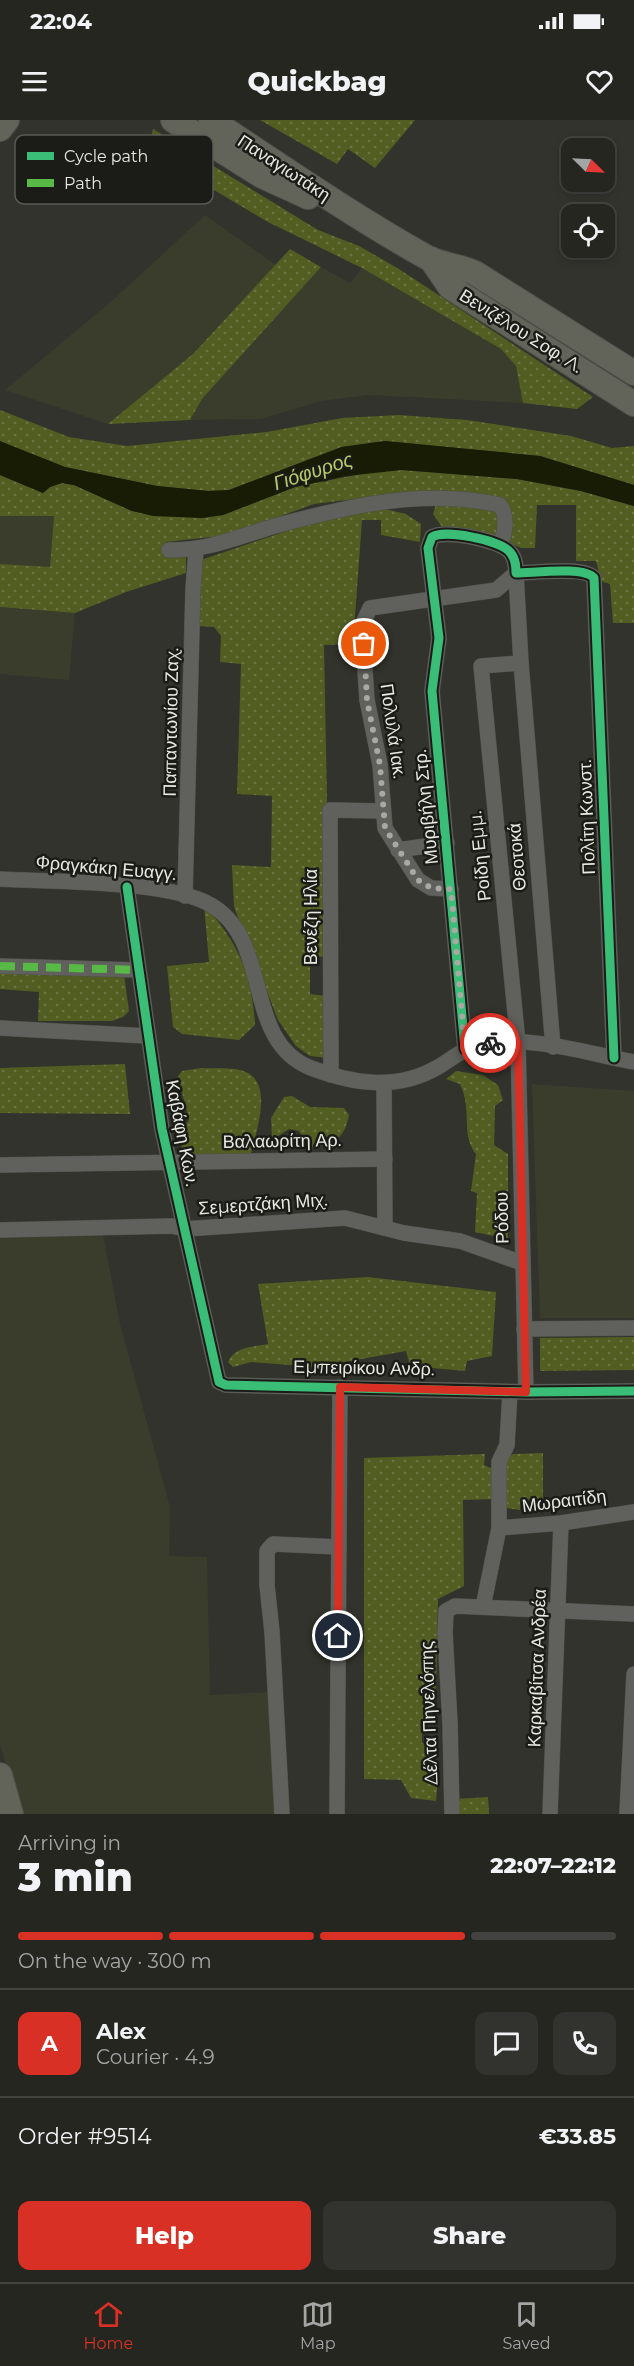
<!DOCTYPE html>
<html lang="en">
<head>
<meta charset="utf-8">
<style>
  body { margin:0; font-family:Montserrat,sans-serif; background:#32322e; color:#f1f3f6; height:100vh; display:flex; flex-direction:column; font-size:22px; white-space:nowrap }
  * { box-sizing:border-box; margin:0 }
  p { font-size:20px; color:#a4a5a5 }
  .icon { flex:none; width:33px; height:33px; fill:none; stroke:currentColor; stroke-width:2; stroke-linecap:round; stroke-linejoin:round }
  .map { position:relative; height:1694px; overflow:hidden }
  .panel { display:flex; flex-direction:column; background:#262621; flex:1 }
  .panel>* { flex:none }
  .needle { width:39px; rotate:114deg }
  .buttons { position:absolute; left:561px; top:18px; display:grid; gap:12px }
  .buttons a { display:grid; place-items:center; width:54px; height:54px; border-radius:12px; background:#262621; box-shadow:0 3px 9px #0003,0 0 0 2px #42433f; font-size:30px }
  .pin { position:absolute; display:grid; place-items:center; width:51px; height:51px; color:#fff; margin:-26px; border:3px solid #fff; border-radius:50%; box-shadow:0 2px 6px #0007 }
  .courier { position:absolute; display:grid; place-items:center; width:60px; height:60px; margin:-30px; border:4px solid #d93025; border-radius:50%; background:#fff; color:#222; box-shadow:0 2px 8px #0007 }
  .headline em { font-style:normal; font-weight:800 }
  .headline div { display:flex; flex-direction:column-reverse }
  .headline { display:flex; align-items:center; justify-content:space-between; height:102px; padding:0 18px }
  h1 { font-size:39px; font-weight:800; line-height:45px }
  .bar { display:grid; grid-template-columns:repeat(4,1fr); gap:9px 6px; align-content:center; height:72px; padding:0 18px }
  .bar i { height:8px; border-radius:4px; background:#42433f }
  .bar .on { background:#d93025 }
  .bar p { grid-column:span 4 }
  .line { display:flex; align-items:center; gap:15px; padding:0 18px; border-top:2px solid #42433f }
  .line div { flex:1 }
  .round { display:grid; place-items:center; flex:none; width:63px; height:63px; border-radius:12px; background:#32322e }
  .primary-button { display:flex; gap:12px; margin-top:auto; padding:12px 18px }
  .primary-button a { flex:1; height:69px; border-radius:12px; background:#d93025; color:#fff; font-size:24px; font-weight:800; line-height:69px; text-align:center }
  .primary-button a+a { background:#32322e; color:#f1f3f6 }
  .status { display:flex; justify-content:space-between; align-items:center; height:42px; padding:0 30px; background:#262621; direction:ltr }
  .status svg { height:16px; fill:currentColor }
  header { display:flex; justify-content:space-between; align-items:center; height:78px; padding:0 18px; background:#262621; font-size:27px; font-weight:800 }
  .dock { display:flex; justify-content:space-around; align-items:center; height:84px; border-top:2px solid #42433f; background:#262621; font-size:16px; color:#a4a5a5 }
  .dock a { display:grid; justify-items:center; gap:3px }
  .dock .on { color:#d93025 }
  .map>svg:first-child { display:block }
  .built { fill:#3a3d2c }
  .green { fill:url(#green-dots) }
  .water { fill:#181c04 }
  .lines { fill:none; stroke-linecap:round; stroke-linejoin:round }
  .street-casing { stroke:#4f504a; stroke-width:16 }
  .primary-casing { stroke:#4f504a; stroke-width:26 }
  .street { stroke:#60615c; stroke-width:15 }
  .primary { stroke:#626459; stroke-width:24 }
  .quiet { stroke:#58b947; stroke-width:8; stroke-dasharray:15 8; stroke-linecap:butt }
  .cycleway-casing { stroke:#1b1c17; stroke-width:13 }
  .cycleway { stroke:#3abd76; stroke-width:9 }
  .done { stroke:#a8a9a2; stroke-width:6; stroke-dasharray:0 10.8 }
  .route { stroke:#d93025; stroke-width:8 }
  .labels { text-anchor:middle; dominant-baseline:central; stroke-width:5; stroke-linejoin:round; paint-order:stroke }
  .street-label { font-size:18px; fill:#e7e9e1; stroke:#1b1c17 }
  .water-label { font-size:20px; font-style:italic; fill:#b7ca6a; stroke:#1b1c17 }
  .key { fill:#1b1c17; stroke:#585a54; stroke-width:1.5 }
  .key-label { font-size:16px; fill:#e7e9e1 }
</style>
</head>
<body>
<div class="status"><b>22:04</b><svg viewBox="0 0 49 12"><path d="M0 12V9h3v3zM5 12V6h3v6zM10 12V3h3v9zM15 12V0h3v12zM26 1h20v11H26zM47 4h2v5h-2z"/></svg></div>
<header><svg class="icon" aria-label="menu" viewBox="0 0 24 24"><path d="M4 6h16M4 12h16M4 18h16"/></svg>Quickbag<svg class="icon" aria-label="heart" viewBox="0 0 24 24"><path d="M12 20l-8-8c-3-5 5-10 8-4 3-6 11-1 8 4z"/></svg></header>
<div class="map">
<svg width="634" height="1694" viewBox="0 0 634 1694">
  <defs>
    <pattern id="green-dots" width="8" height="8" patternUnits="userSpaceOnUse" patternTransform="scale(1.5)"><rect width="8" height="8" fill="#525d22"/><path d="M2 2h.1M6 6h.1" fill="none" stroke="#6b7442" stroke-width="1.8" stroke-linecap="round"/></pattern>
  </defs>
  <rect width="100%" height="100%" fill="#32332c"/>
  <g class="built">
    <path d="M205 95 276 145 194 233 108 304 5 270 113 180Z"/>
    <path d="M321 147 350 163 362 148 501 229 516 246 523 283 369 275 321 281 261 299 190 300 202 279Z"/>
    <path d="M54 395 50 448 0 444V396Z"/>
    <path d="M0 487 75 493 69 560 0 554Z"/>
    <path d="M532 964 634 971V1198H540Z"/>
    <path d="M102 1110 120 1204 170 1387 169 1436 207 1437 210 1575 269 1572 275 1694H21L14 1672 0 1624V1115Z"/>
  </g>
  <g class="green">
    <path d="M260 0H415L375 48 348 29 337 44Z"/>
    <path d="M153 9 318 110 359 126 399 149 593 277 577 289 523 283 516 246 501 229 362 148 268 102 204 64 149 25Z"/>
    <path d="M290 129 321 147 202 279 190 300 108 304 194 233Z"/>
    <path d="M0 290 69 317 127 326 267 312 342 298 399 295 467 300 571 316 612 328 634 326V365L540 336 385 321 341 327 229 370 208 371 157 366 65 347 3 323 0 321Z"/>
    <path d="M402 350 517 359 581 371 634 386V503H613L610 464 601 461 596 441H576V385H537L535 428H521L508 422 511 391 372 377 314 384 228 415 166 422 165 436 186 435V453L126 472 75 493 0 487V444L50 447 54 396H0V355L43 373 50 367 62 363 74 365 132 391 202 398 223 395 295 367 376 351Z"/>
    <path d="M457 383 499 391V421L442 407 433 394 436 384Z"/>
    <path d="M385 389 406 394 421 404 420 422 381 415V400H362L353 524 324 525 330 836 310 837V874L326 876 327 938 310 936 296 926 278 900 234 787 232 745 271 747 272 676 237 674 241 544 220 542 221 516 214 507 198 506 201 440 322 399Z"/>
    <path d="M204 785C238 822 252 854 255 905L239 920 182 914 173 907 167 846 209 842Z"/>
    <path d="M0 852 124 854 129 891 123 897 112 901H38L39 872 0 869Z"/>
    <path d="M125 944 130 994 0 993V948Z"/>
    <path d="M201 948C215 949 236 946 248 953 274 967 254 1017 250 1038H183L180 1013 189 1000 178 956 182 951Z"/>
    <path d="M456 951 483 955 498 965 503 980 495 986 494 1025 508 1034V1119L475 1112 477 1073 471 1071 476 1034C460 1014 473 991 460 964L446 959Z"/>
    <path d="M292 976 310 987 344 988 349 995C344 1021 332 1025 308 1028L299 1011 289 1009 272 1020 271 998 284 977Z"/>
    <path d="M368 1157 496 1172 492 1236 467 1241 465 1251 410 1246 406 1231 317 1247 251 1242 233 1247 228 1242C235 1226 253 1227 268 1224L258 1164Z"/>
    <path d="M634 1217V1250L540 1251V1218Z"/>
    <path d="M543 1333V1379L520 1380V1390L507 1388 503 1383 504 1339 513 1334Z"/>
    <path d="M485 1334 484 1345 493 1349 496 1379 463 1380 464 1466 438 1479 436 1572 422 1602V1622L439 1645 436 1681 411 1678 401 1660 364 1659V1338Z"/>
    <path d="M488 1677 489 1694H456L455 1679Z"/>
  </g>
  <path class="water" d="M0 321 65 347 157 366 208 371 229 370 342 327 385 321 540 336 634 365V386L581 371 517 359 402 350 346 356 295 367 223 395 202 398 153 396 132 391 74 365 62 363 50 367 43 373 0 355Z"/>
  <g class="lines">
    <g class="street-casing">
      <g id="street">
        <path d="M169 430C211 430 237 417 275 406 348 386 425 368 500 385 508 397 505 413 500 425"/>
        <path d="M516 453 521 543 553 927"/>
        <path d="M521 543 481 546 518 923 526 1272"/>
        <path d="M398 730 447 723"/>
        <path d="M0 759C51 762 169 760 211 785 273 821 242 921 311 948 353 964 397 971 438 947 452 939 465 927 481 924 530 915 586 933 634 942"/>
        <path d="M127 767 162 1009 219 1262 226 1265 526 1272 634 1271"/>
        <path d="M451 769 431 768 418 760 385 708 380 645 367 580 362 505 370 488 496 470 516 453"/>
        <path d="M185 776 193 469 196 430"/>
        <path d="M0 846 138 850"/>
        <path d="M0 908 147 916"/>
        <path d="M465 929 432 571 439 518 428 428 432 417C445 409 498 420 509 431 515 437 516 444 516 453 533 453 584 446 594 458L614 938"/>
        <path d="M331 955 330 690 382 691"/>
        <path d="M384 964 385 1108"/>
        <path d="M0 1045 385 1039"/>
        <path d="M0 1110 172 1106 185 1109 345 1098 404 1113 460 1121 522 1143"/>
        <path d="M524 1209 634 1208"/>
        <path d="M499 1408 561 1403 634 1392"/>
        <path d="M483 1487 499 1408V1342L507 1325 510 1272"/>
        <path d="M282 1694 272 1512 267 1465V1431L273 1424 339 1427"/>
        <path d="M337 1694 340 1267"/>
        <path d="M452 1694 450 1603 445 1513 446 1491 455 1486 634 1494"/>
        <path d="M550 1694 561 1403"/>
        <path d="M627 1694 634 1554"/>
      </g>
    </g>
    <g class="primary-casing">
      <g id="primary">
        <path d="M173 0 262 56 308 77"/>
        <path d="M211 0C282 47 353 96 428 138 442 145 460 146 475 153L634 253"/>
        <path d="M0 9 7 0"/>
        <path d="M431 139 450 167 634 284"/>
        <path d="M0 1655 11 1694"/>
      </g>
    </g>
    <use href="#street" class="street"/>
    <use href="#primary" class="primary"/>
    <path class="quiet" d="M0 846 138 850"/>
    <g class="cycleway-casing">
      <g id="cycleway">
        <path d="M127 767 162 1009 219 1262 226 1265 526 1272 634 1271"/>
        <path d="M465 929 432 571 439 518 428 428 432 417C445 409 498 420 509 431 515 437 516 444 516 453 533 453 584 446 594 458L614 938"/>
      </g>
    </g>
    <use href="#cycleway" class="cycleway"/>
  </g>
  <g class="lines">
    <path class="done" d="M364 524 367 580 380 645 385 708 418 760 431 768 451 769 465 929 490 923"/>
    <path class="route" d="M338 1516 340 1267 526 1272 518 923H490"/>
  </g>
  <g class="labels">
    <g class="street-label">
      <text transform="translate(284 48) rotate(33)">Παναγιωτάκη</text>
      <text transform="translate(521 211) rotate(32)">Βενιζέλου Σοφ. Λ.</text>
      <text transform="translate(171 602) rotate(-89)">Παπαντωνίου Ζαχ.</text>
      <text transform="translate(393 611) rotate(82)">Πολυλά Ιακ.</text>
      <text transform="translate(426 687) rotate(-96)">Μυριβήλη Στρ.</text>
      <text transform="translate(587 697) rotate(-92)">Πολίτη Κωνστ.</text>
      <text transform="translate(480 736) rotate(-96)">Ροίδη Εμμ.</text>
      <text transform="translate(517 737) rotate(-95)">Θεοτοκά</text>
      <text transform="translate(106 748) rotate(5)">Φραγκάκη Ευαγγ.</text>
      <text transform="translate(311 797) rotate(-90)">Βενέζη Ηλία</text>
      <text transform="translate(182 1013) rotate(79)">Καβάφη Κων.</text>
      <text transform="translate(282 1021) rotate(-1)">Βαλαωρίτη Αρ.</text>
      <text transform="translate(263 1084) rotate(-4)">Σεμερτζάκη Μιχ.</text>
      <text transform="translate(502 1098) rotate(-91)">Ρόδου</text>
      <text transform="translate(364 1248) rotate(1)">Εμπειρίκου Ανδρ.</text>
      <text transform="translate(564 1381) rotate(-7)">Μωραιτίδη</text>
      <text transform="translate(537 1548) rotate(-88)">Καρκαβίτσα Ανδρέα</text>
      <text transform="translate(429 1593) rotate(-92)">Δέλτα Πηνελόπης</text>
    </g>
    <g class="water-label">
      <text transform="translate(313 351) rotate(-18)">Γιόφυρος</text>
    </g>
  </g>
  <rect x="15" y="15" width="198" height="69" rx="9" class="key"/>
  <rect x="27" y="32" width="27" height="8" fill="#3abd76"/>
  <rect x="27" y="59" width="27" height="8" fill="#58b947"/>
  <g class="key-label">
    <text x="64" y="42">Cycle path</text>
    <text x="64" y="69">Path</text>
  </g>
</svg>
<div class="buttons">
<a><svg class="needle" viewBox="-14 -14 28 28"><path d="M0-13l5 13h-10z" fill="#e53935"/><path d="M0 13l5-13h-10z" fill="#a4a5a5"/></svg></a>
<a><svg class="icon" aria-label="locate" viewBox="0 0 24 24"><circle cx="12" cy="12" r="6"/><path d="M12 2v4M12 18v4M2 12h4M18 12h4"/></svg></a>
</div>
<div class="pin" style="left:364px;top:524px;background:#ea580c"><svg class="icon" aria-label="bag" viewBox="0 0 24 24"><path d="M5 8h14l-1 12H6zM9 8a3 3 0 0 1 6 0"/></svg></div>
<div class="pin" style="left:338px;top:1516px;background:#1f2937"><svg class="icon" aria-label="home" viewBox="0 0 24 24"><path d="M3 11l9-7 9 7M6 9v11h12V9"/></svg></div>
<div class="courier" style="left:490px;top:923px"><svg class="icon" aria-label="bike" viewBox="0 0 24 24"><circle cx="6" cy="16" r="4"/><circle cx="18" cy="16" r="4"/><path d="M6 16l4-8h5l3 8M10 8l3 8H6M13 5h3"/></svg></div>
</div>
<section class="panel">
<div class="headline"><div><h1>3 min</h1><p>Arriving in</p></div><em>22:07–22:12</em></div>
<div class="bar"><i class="on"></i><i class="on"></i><i class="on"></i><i></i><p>On the way · 300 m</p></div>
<div class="line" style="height:108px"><b class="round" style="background:#d93025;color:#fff">A</b><div><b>Alex</b><p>Courier · 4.9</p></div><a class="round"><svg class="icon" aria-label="chat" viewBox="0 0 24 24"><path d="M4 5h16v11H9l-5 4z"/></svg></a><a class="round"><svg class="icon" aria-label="phone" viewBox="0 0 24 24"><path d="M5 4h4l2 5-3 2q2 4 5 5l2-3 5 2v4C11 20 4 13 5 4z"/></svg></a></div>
<div class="line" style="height:78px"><div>Order #9514</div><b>€33.85</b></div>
<div class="primary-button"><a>Help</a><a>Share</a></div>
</section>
<nav class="dock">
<a class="on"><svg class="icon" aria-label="home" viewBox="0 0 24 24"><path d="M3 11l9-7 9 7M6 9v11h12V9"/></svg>Home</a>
<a><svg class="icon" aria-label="map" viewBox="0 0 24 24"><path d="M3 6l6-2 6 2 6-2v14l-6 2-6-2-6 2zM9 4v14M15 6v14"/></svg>Map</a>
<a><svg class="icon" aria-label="saved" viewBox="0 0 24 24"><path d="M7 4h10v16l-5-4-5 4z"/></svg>Saved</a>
</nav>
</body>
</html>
